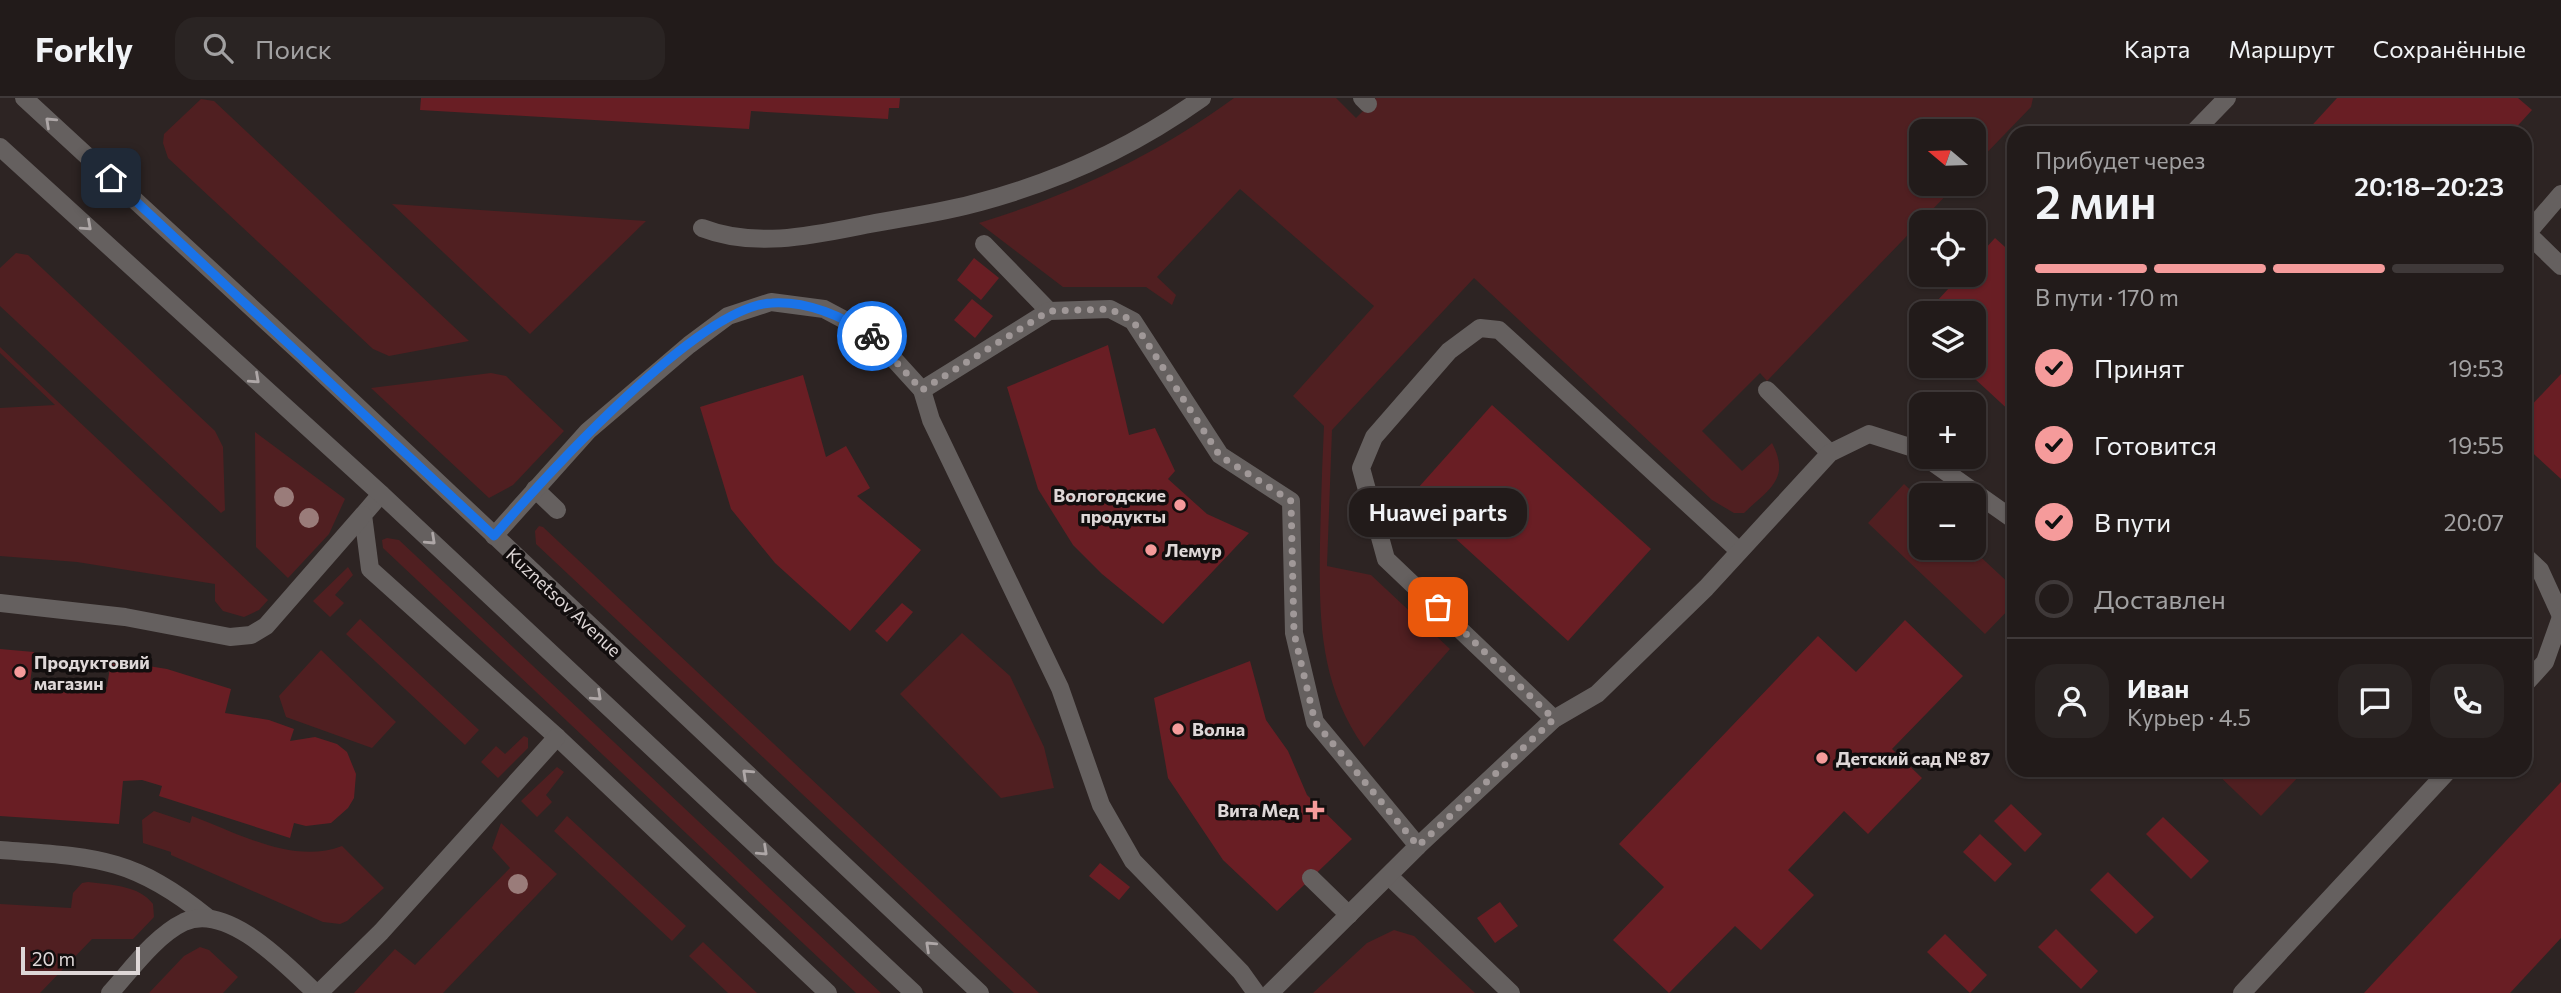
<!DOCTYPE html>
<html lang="ru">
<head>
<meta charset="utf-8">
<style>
  body { margin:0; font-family:Commissioner,sans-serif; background:#2a2423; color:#f1f3f6; height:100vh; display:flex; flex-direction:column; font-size:26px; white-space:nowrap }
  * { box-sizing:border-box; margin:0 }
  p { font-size:23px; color:#a2a1a2 }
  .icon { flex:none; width:38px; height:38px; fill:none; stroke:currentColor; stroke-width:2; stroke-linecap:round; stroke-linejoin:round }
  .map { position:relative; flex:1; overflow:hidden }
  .details { position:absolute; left:2007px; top:28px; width:525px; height:651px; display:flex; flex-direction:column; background:#221b1a; border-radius:21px; box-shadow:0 2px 5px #0004,0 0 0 2px #3f3939 }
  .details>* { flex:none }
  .needle { width:46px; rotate:289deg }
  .tools { position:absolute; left:1909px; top:21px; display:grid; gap:14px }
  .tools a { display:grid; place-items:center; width:77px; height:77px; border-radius:14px; background:#221b1a; box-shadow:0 2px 5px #0004,0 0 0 2px #3f3939; font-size:35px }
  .scale { position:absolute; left:21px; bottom:18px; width:119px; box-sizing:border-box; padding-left:7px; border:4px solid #ded7d7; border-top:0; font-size:19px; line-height:24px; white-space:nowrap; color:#ded7d7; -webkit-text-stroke:5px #120e0e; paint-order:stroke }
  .pin { position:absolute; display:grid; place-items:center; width:60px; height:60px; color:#fff; margin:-30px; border-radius:14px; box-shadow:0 4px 10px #0006 }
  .courier { position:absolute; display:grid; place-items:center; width:70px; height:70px; margin:-35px; border:5px solid #1a73e8; border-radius:50%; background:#fff; color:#222; box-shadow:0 2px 9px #0007 }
  .bubble { position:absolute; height:49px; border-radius:21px; background:#221b1a; box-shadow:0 2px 5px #0004,0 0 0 2px #3f3939; font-size:23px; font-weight:600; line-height:49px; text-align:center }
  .head em { font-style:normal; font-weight:600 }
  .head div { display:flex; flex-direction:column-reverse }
  .head { display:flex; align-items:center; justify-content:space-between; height:119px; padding:0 28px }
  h1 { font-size:46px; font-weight:600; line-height:52px }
  .bar { display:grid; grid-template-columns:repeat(4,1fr); gap:10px 7px; align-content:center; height:84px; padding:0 28px }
  .bar i { height:9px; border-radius:5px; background:#3f3939 }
  .bar .selected { background:#f59b9b }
  .bar p { grid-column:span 4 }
  .line { display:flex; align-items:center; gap:18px; padding:0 28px; border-top:2px solid #3f3939 }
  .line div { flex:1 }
  .round { display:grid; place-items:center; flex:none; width:74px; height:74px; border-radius:21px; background:#2a2423 }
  ol { padding:0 28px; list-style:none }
  li { display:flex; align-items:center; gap:21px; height:77px }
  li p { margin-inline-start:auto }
  li .icon { padding:7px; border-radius:50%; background:#f59b9b; color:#111; stroke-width:4 }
  li:last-child { color:#a2a1a2 }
  li i { width:38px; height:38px; border:4px solid #3f3939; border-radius:50% }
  header { display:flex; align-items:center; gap:42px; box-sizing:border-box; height:98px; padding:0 35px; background:#221b1a; border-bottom:2px solid #3f3939 }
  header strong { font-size:33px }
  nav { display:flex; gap:38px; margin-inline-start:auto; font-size:24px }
  .search { width:490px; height:63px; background:#2a2423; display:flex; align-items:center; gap:18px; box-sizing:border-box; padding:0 24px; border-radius:21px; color:#a2a1a2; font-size:26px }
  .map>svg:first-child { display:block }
  .green { fill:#501f21 }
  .building { fill:#691e24 }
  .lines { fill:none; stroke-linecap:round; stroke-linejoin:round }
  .service { stroke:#65605f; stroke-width:18 }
  .minor { stroke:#65605f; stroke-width:18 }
  .tree { fill:#9a7c7a }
  .oneway { stroke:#aea7a7 }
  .done { stroke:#a09898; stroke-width:7; stroke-dasharray:0 12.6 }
  .route { stroke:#1a73e8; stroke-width:9 }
  .poi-dot { fill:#f59b9b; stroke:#120e0e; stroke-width:2.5 }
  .labels { text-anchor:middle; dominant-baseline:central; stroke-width:7; stroke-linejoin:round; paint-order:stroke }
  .poi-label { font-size:18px; font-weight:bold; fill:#ded7d7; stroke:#120e0e; text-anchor:start }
  .street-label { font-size:18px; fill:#ded7d7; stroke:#120e0e }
</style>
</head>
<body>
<header>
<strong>Forkly</strong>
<div class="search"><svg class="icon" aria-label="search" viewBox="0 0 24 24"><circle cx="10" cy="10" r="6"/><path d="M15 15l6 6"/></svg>Поиск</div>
<nav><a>Карта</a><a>Маршрут</a><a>Сохранённые</a></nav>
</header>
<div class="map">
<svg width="2561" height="895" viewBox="0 0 2561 895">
  <rect width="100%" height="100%" fill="#2d2423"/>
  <g class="green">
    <path d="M1234 0H1336L1356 20 1376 0H2033L2031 9 1974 68V33H1922V86H1957L1767 283 1760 275 1702 333 1742 373 1772 345C1791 381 1769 391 1744 415H1734L1712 402 1474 180 1332 332 1327 468 1371 477 1450 551 1364 649C1319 586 1319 519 1320 445 1321 406 1322 367 1324 328L1293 298 1374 208 1240 91 1157 179 1176 197 1172 207 1146 189H1063L979 125C1070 97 1157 57 1234 0Z"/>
    <path d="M201 1 214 3 469 243 389 258 373 251 168 60 163 45 164 36Z"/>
    <path d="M392 106 646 123 530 236Z"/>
    <path d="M16 155 28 157 215 333 223 349 225 412 221 415 0 208V170Z"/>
    <path d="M0 249 268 502 259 512 244 519 223 513 215 503V486L77 464 0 458V310L55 307 0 255Z"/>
    <path d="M491 275 506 278 564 333 513 387 489 400 371 290Z"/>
    <path d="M255 334 345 401 329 436 288 480 256 449Z"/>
    <path d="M1904 386 1921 402 1922 450H1971L2014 490V506L1985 536 1868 425Z"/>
    <path d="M539 428 543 429 1039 895H1014L536 446 535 433Z"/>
    <path d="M387 440 399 442 881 895H856L383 450 382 442Z"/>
    <path d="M348 469 353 477 335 497 344 505 330 519 313 503Z"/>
    <path d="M360 521 479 632 465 647 346 536Z"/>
    <path d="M962 535 1010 578 1044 649 1054 690 1001 700 900 596Z"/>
    <path d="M321 552 396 624 372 650 286 619 279 598Z"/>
    <path d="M524 638 528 640V650L498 680 481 664 496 648 505 656Z"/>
    <path d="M557 669 564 674 546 697 552 704 537 719 521 703Z"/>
    <path d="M2213 672H2305L2261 718Z"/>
    <path d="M154 713 190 725 192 718C238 735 293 767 342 748L384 790 347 823 340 826 323 824 171 757V754L143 745 142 722Z"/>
    <path d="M567 718 686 828 672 843 554 733Z"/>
    <path d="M501 725 557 776 443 895H354L395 851 415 867 510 770 492 750Z"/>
    <path d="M88 784C110 787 139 787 153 806L154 819 133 841H92L40 895H0V806L71 810 73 795 82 785Z"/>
    <path d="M1394 832 1414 838 1475 895H1313L1367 845Z"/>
    <path d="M703 844 757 895H728L689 858Z"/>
    <path d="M200 849 209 852 238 879 223 895H149L184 858Z"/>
  </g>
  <g class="building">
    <path d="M421 0H900L899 10H889L888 21 751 13 749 31 420 12Z"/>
    <path d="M2337 0H2518L2532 12 2511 35H2305Z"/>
    <path d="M1995 140 2014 157V317L1961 268H1974V215H1926L1961 177H1974V163Z"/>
    <path d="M974 160 999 180 981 202 957 182Z"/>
    <path d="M972 201 993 218 975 240 954 222Z"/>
    <path d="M1108 247 1129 337 1155 330 1175 373 1168 381 1207 416 1249 435 1163 526 1102 476 1073 447 1038 391 1007 289Z"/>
    <path d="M2561 276V381L2525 348V314Z"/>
    <path d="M803 277 826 359 846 348 870 390 857 398 921 452 850 533 775 465 731 411 700 309Z"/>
    <path d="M1492 307 1651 451 1568 543 1410 399Z"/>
    <path d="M902 505 913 514 887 544 875 533Z"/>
    <path d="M1905 522 1963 578 1892 651 1922 680 1868 736 1844 713 1788 772 1814 797 1761 852 1735 828 1669 895 1613 842 1664 789 1619 746 1818 538 1856 574Z"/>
    <path d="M0 551 34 554 30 586 107 589 111 562 167 571 231 591 225 615 269 622 294 631 290 643 315 639 337 646 347 654 356 676 354 700 348 710 331 725 306 728 294 725 290 740 159 698 162 688 142 682 123 683 119 726 0 718Z"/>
    <path d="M1250 563 1266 622 1288 653 1307 697 1352 741 1277 813 1223 762 1168 680 1154 600Z"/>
    <path d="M2561 684V840L2510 895H2364Z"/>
    <path d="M2011 706 2042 736 2025 754 1994 723Z"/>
    <path d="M2163 719 2209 763 2191 781 2146 736Z"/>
    <path d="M1980 736 2012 766 1995 784 1963 754Z"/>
    <path d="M1100 765 1130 789 1119 802 1089 778Z"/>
    <path d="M2108 774 2154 819 2136 836 2090 792Z"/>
    <path d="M1500 804 1518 828 1495 845 1477 820Z"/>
    <path d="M2056 831 2098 873 2081 891 2038 849Z"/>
    <path d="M1945 836 1987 877 1970 895 1927 854Z"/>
  </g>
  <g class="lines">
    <g class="service">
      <path d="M1362 0 1368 6"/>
      <path d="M2193 35 2227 0"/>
      <path d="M702 130C756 151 815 137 870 126 907 119 945 114 980 104 1059 83 1136 47 1202 0"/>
      <path d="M2527 135 2561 168"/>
      <path d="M2525 138 2561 96"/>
      <path d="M984 146 1049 213"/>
      <path d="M922 292 931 322 1060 590 1101 707 1133 763 1241 874 1256 895"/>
      <path d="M1767 292 1830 355"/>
      <path d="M1925 359 2014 422"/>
      <path d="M535 391 557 412"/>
      <path d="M381 396 363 417 370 471 557 639 828 895"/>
      <path d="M494 438 588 333 689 247 728 218 771 204 824 211 871 236 922 292 1049 213 1110 211 1133 223 1220 357 1291 403 1294 535 1315 624 1418 748"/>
      <path d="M2525 458 2540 472 2561 518"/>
      <path d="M0 505 125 519 230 539 251 537 266 528 363 417"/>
      <path d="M2525 586 2545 564 2561 519"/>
      <path d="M1554 621 1386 461 1361 370 1374 339 1449 253 1480 230 1499 232 1738 452"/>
      <path d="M0 752C93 759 132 758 207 819"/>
      <path d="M1389 778 1511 895"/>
      <path d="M1311 780 1349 817"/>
      <path d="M110 895C131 872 155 838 184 824 228 804 287 868 316 895"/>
      <path d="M319 895 381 834 557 639"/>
      <path d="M1270 895 1418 748 1554 621 1597 596 1706 490 1830 355 1869 336 1913 350 1922 356"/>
      <path d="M2242 895 2449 672"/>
    </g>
    <g class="minor">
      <path d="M24 0 304 258 980 895"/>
      <path d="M0 49 381 396 914 895"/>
    </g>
  </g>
  <g class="tree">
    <circle cx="284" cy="399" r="10"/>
    <circle cx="309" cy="420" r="10"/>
    <circle cx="518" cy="786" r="10"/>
  </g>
  <defs><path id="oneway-chevron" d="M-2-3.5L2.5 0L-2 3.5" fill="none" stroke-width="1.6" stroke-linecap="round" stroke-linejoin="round" transform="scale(1.75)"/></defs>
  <g class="oneway">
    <use href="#oneway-chevron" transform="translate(50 24) rotate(-137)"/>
    <use href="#oneway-chevron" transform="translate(87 128) rotate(42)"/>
    <use href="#oneway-chevron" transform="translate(255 281) rotate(42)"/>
    <use href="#oneway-chevron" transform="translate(431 442) rotate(43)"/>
    <use href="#oneway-chevron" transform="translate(597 598) rotate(43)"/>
    <use href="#oneway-chevron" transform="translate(747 676) rotate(-137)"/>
    <use href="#oneway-chevron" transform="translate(763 753) rotate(43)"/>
    <use href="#oneway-chevron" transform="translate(930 848) rotate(-137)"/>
  </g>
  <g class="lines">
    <path class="done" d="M872 238 922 292 1049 213 1110 211 1133 223 1220 358 1291 403 1294 535 1315 624 1418 748 1554 621 1438 509"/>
    <path class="route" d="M111 80 494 438C543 381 699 207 772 205 809 203 842 218 872 238"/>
  </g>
  <g class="poi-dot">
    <circle cx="1180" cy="407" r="7"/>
    <circle cx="1151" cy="452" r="7"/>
    <circle cx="20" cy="574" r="7"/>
    <circle cx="1178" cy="631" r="7"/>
    <circle cx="1822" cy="660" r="7"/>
    <path d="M1311.5 701.5h7v7h7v7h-7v7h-7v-7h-7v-7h7z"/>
  </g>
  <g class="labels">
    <g class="poi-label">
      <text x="1166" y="397" text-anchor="end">Вологодские<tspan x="1166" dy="21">продукты</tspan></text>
      <text x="1165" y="452">Лемур</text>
      <text x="34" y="564">Продуктовий<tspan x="34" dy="21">магазин</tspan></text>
      <text x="1192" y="631">Волна</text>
      <text x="1836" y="660">Детский сад № 87</text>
      <text x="1299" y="712" text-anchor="end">Вита Мед</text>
    </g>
    <g class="street-label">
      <text transform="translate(564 504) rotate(43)">Kuznetsov Avenue</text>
    </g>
  </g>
</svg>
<div class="tools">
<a><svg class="needle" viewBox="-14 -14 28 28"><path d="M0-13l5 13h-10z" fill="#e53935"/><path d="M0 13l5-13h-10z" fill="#a2a1a2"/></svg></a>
<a><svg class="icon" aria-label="locate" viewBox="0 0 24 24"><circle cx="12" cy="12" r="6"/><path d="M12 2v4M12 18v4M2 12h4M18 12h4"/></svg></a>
<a><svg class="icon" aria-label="layers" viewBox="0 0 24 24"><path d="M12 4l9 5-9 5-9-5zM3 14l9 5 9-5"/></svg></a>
<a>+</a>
<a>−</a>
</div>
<div class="scale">20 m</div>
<div class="pin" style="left:1438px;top:509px;background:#ea580c"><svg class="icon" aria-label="bag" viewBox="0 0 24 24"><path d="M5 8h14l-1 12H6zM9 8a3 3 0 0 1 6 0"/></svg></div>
<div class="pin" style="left:111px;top:80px;background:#1f2937"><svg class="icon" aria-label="home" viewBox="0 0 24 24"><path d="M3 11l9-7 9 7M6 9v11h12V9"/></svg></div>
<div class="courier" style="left:872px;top:238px"><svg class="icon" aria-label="bike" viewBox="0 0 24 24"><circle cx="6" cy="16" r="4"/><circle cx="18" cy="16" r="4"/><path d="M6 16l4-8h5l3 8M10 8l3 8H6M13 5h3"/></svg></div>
<div class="bubble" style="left:1349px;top:390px;width:178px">Huawei parts</div>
<section class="details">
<div class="head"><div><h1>2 мин</h1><p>Прибудет через</p></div><em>20:18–20:23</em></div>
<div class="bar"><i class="selected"></i><i class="selected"></i><i class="selected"></i><i></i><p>В пути · 170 m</p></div>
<ol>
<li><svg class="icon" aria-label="check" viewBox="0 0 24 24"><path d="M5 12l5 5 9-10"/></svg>Принят<p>19:53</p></li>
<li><svg class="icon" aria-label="check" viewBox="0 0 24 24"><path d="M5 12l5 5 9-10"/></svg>Готовится<p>19:55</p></li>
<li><svg class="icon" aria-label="check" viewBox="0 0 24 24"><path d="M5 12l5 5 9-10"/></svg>В пути<p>20:07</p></li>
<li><i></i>Доставлен</li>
</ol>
<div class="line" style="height:126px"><a class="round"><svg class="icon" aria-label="person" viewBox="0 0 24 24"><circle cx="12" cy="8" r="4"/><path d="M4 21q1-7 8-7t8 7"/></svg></a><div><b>Иван</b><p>Курьер · 4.5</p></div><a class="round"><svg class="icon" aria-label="chat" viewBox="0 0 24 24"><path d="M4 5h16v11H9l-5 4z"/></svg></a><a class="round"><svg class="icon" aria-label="phone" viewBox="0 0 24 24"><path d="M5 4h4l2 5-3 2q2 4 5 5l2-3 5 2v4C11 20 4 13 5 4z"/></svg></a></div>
</section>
</div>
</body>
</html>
